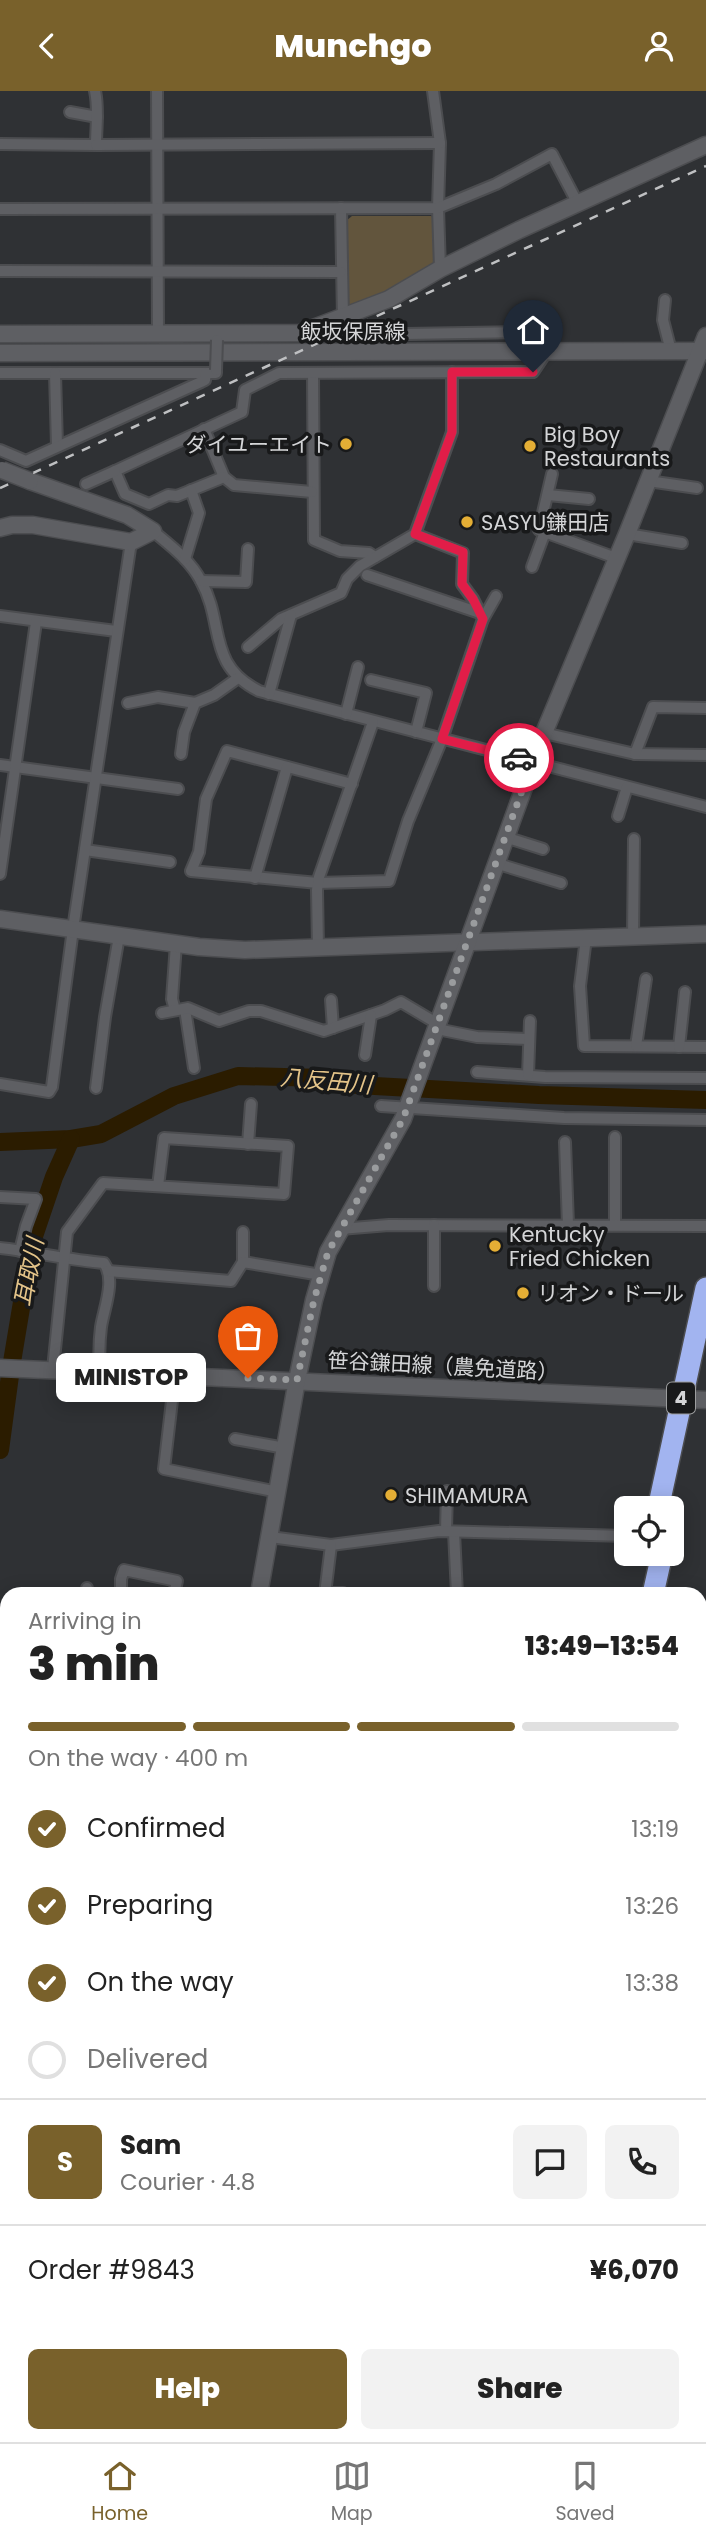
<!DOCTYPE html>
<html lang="en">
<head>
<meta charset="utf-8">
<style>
  body { margin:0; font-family:Poppins,"Noto Sans JP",sans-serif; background:#f2f2f2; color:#222; height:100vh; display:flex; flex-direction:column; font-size:26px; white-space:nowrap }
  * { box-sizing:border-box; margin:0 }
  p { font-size:23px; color:#767676 }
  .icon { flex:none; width:38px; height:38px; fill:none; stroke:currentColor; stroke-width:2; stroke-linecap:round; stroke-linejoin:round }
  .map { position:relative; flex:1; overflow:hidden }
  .sheet { position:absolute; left:0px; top:1496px; width:707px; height:856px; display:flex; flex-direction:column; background:#fff; border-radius:21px 21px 0 0; box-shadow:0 4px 18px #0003 }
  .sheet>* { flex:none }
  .buttons { position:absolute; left:614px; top:1405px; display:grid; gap:14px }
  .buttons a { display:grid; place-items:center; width:70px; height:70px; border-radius:10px; background:#fff; box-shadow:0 4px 18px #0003; font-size:35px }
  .pin { position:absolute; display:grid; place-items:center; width:60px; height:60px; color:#fff; margin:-72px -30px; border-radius:50% 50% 50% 0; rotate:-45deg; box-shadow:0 0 7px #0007 }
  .pin .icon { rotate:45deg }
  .courier { position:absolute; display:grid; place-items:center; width:70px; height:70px; margin:-35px; border:5px solid #e11d48; border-radius:50%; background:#fff; color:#222; box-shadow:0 2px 9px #0007 }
  .bubble { position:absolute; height:49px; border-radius:10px; background:#fff; box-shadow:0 4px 18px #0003; font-size:23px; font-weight:800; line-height:49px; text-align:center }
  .head em { font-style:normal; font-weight:800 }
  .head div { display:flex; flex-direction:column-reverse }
  .head { display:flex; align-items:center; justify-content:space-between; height:119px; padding:0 28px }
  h1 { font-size:46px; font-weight:800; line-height:52px }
  .bar { display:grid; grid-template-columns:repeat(4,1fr); gap:10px 7px; align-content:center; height:84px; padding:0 28px }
  .bar i { height:9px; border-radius:5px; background:#e0e0e0 }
  .bar .on { background:#79612b }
  .bar p { grid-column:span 4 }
  .line { display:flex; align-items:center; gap:18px; padding:0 28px; border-top:2px solid #e0e0e0 }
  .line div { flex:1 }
  .round { display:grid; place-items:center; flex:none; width:74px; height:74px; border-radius:10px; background:#f2f2f2 }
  ol { padding:0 28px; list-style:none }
  li { display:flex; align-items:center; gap:21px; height:77px }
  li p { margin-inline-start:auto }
  li .icon { padding:7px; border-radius:50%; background:#79612b; color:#fff; stroke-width:4 }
  li:last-child { color:#767676 }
  li i { width:38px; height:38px; border:4px solid #e0e0e0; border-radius:50% }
  .primary-button { display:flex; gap:14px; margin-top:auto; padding:14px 28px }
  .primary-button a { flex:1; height:80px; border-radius:10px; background:#79612b; color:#fff; font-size:28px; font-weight:800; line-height:80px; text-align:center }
  .primary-button a+a { background:#f2f2f2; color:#222 }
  header { display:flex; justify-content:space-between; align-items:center; height:91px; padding:0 28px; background:#79612b; color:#fff; font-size:32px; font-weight:800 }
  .tab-bar { display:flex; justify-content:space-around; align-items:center; height:98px; border-top:2px solid #e0e0e0; background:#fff; font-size:19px; color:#767676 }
  .tab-bar a { display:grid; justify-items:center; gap:4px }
  .tab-bar .on { color:#79612b }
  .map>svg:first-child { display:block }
  .green { fill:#62553d }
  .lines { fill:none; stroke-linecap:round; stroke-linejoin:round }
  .river { stroke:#2b1c00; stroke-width:18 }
  .street-casing { stroke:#4c4d50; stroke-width:14 }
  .secondary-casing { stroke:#4c4d50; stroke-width:19 }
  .highway-casing { stroke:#4c4d50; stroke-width:24 }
  .street { stroke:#5e5f63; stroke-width:10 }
  .secondary { stroke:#5e5f63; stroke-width:16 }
  .highway { stroke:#a2b4f0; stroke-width:21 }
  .rail { stroke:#bfc0c2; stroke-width:2.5; stroke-dasharray:9 9; stroke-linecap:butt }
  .street-bridge-casing { stroke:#4c4d50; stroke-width:14; stroke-linecap:butt }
  .secondary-bridge-casing { stroke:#4c4d50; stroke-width:19; stroke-linecap:butt }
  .street-bridge { stroke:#5e5f63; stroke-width:10 }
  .secondary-bridge { stroke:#5e5f63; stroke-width:16 }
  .done { stroke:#9a9c9e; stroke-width:7; stroke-dasharray:0 12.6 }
  .route { stroke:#e11d48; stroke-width:9 }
  .poi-dot { fill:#e4ae35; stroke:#18191a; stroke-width:2.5 }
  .labels { text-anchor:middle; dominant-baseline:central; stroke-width:7; stroke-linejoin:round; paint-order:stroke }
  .shield { fill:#18191a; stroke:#9c9d9e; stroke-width:2 }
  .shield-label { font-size:19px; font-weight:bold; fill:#d4d5d7 }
  .street-label { font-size:21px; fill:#d4d5d7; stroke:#18191a }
  .poi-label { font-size:21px; fill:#d4d5d7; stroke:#18191a; text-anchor:start }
  .water-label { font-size:23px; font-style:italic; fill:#e4c489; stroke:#18191a }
</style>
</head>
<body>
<header><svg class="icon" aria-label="back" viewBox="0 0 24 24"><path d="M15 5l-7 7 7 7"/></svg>Munchgo<svg class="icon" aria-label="person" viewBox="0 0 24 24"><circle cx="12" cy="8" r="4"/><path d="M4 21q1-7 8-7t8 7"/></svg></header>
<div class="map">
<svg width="706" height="2351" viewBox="0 0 706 2351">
  <rect width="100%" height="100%" fill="#2f3134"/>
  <path class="green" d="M352 125H431L435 128 436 176 382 207 351 218 347 215 346 130Z"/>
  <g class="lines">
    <g class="river">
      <path d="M0 1051 71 1048 101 1043 174 1005 238 985 324 987 357 994 539 1004 706 1009"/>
      <path d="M0 1359 11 1277 32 1151 54 1086 71 1048"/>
    </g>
    <g class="street-casing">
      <g id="street">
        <path d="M157 0 158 243"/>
        <path d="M433 0 440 52 438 117 440 178"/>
        <path d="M70 21 97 26"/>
        <path d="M0 53 96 54C96 35 99 18 95 0"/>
        <path d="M96 54 440 52"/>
        <path d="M341 117 343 227"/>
        <path d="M0 118 438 117 496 93 552 63 577 111"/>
        <path d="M0 180 341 181"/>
        <path d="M665 209 663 229 671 260"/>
        <path d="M0 282H206"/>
        <path d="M55 282 57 355"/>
        <path d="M313 282 314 449 340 460 369 462 375 466"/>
        <path d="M204 338 224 386 234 394 312 401"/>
        <path d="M0 359 26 370 201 291 205 289 206 282H216V279"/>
        <path d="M552 383 539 439 616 467"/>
        <path d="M224 386 177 405 168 404 149 413 125 403 115 380 242 321 245 299 279 282 533 281 547 260 540 248 521 241 406 243"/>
        <path d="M648 390 697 397"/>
        <path d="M86 393 115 380"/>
        <path d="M548 404 589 408"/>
        <path d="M153 440C171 455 190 469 201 490 225 533 206 573 259 600L706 716"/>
        <path d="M627 443 682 452"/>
        <path d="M185 468 199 422 191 399"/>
        <path d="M532 476 545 441"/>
        <path d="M367 484 480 522"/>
        <path d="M201 490 246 491 248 458"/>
        <path d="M0 525 116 540"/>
        <path d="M483 528 496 505"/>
        <path d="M248 556 281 528 341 502 347 488 360 475 415 443 452 341V281"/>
        <path d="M371 589 426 602 416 641"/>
        <path d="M269 603 291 524"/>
        <path d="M128 612 158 606 195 612"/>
        <path d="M346 623 358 576"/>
        <path d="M544 642 635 663 706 664"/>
        <path d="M181 663 184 641 195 612 214 604 238 587"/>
        <path d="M635 663 653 616 706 617"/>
        <path d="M0 674 178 698"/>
        <path d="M352 693 227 660 206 708 199 761 191 780 318 792 389 790 408 730 442 648 483 528 473 508 462 493 463 462 415 443"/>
        <path d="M618 725 627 696"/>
        <path d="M505 746 543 758"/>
        <path d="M85 759 170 771"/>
        <path d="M495 772 561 792"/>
        <path d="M0 783 36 531"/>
        <path d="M255 787 287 676"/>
        <path d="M633 845 634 748"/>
        <path d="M586 847 580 895 584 955 706 956"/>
        <path d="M318 858 317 799 319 786 373 631"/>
        <path d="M331 909 333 937"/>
        <path d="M185 918 194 977"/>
        <path d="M175 919 172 908 176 853"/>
        <path d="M162 922 188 917 219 930 249 920H261L324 940 385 919 401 911 438 933"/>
        <path d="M437 938 477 946 528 948"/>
        <path d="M636 955 646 888"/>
        <path d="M679 956 685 901"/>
        <path d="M365 964 371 924"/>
        <path d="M477 981 545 986 706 987"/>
        <path d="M528 984 530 930"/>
        <path d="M0 993 49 1001 52 996 73 838 131 451"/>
        <path d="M96 997 105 926 119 845"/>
        <path d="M381 1015 564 1027 706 1029"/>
        <path d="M615 1046V1134"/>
        <path d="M565 1051 568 1134"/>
        <path d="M248 1053 251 1013"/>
        <path d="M0 1106 36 1108 26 1135 20 1160"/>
        <path d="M340 1138 389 1134 706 1135"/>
        <path d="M0 1157C35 1161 69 1169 104 1172 116 1189 104 1217 101 1236 99 1251 99 1266 100 1281"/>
        <path d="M243 1171V1141"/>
        <path d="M108 1180 231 1190 243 1171 321 1184"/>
        <path d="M434 1195V1134"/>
        <path d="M53 1278 67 1141 103 1092 284 1103 288 1055 164 1047 158 1095"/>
        <path d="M175 1284 164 1378 278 1401"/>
        <path d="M235 1348 285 1357"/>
        <path d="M446 1440 447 1400"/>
        <path d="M454 1441 457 1503"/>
        <path d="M270 1446 331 1454 439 1440 626 1445"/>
        <path d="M87 1497V1503"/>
        <path d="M325 1502H343"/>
        <path d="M121 1503V1488L124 1479 177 1490 174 1503"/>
        <path d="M325 1503 331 1454"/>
        <path d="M0 1576 7 1574"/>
        <path d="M0 1655H6"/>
        <path d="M0 1756H7"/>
        <path d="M0 1888H7"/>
        <path d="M700 1903 706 1917"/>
        <path d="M700 1950 706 1949"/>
        <path d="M700 2101 706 2099"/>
        <path d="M0 2241H7"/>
        <path d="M0 2292H7"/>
        <path d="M700 2329H706"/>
        <path d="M14 2345V2351"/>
        <path d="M341 2345 342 2351"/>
        <path d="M422 2345 446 2351"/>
        <path d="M135 2351 142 2345"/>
        <path d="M408 2351 411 2345"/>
        <path d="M508 2351V2345"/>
        <path d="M665 2351V2345"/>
      </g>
    </g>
    <g class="secondary-casing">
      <g id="secondary">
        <path d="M0 243 300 242 389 208 440 178 519 139 706 54"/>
        <path d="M0 262 706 260"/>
        <path d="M0 437 12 434H33L131 451 153 440 127 424 30 390"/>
        <path d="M0 828 199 856 245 859 706 843"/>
        <path d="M0 1277 706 1309"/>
        <path d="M259 1503 297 1289 314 1209 328 1161 403 1028 544 642 627 443 706 245"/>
        <path d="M0 2065 7 2062"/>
      </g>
    </g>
    <g class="highway-casing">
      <g id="highway">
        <path d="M658 1418 706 1197"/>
        <path d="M653 1503 662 1463"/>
        <path d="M587 2351 588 2345"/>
      </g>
    </g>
    <use href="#street" class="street"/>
    <use href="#secondary" class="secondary"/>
    <use href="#highway" class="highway"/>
    <path class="rail" d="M0 397 706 75"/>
    <g class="street-bridge-casing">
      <path id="street-bridge" d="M216 279 217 249"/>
    </g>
    <g class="secondary-bridge-casing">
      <path id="secondary-bridge" d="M2 379 30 390"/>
    </g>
    <use href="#street-bridge" class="street-bridge"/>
    <use href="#secondary-bridge" class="secondary-bridge"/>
  </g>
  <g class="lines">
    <path class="done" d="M248 1287 297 1289 314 1209 328 1161 403 1028 532 672 519 667"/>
    <path class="route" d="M519 667 442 648 483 528 473 508 462 493 463 461 415 443 452 341V281H533"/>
  </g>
  <g class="poi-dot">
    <circle cx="346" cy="353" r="7"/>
    <circle cx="530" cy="355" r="7"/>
    <circle cx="467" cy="431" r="7"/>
    <circle cx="495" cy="1155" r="7"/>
    <circle cx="523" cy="1202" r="7"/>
    <circle cx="391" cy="1404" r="7"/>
  </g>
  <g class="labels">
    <rect class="shield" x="667" y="1291.5" width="28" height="31" rx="5"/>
    <g class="shield-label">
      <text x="681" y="1307">4</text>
    </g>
    <g class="street-label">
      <text x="353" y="240">飯坂保原線</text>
      <text transform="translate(443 1275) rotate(3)">笹谷鎌田線（農免道路）</text>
    </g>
    <g class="poi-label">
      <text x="544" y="343">Big Boy<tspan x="544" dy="24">Restaurants</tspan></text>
      <text x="332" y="353" text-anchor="end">ダイユーエイト</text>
      <text x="481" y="431">SASYU鎌田店</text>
      <text x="509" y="1143">Kentucky<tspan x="509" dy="24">Fried Chicken</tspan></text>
      <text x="537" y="1202">リオン・ドール</text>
      <text x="405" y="1404">SHIMAMURA</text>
    </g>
    <g class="water-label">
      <text transform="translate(326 990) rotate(5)">八反田川</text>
      <text transform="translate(29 1181) rotate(-79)">耳取川</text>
    </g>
  </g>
</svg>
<div class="buttons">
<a><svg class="icon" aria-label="locate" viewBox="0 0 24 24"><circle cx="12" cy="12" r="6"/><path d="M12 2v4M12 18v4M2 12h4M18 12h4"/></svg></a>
</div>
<div class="pin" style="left:248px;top:1287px;background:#ea580c"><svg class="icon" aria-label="bag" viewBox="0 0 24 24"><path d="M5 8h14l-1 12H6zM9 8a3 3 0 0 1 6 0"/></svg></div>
<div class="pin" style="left:533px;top:281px;background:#1f2937"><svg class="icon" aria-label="home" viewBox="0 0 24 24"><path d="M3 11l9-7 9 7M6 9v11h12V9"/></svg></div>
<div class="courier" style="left:519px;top:667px"><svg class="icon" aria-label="car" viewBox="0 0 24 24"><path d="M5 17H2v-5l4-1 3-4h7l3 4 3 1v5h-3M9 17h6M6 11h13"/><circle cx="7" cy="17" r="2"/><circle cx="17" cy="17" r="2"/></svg></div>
<div class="bubble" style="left:56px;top:1262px;width:150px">MINISTOP</div>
<section class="sheet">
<div class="head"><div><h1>3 min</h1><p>Arriving in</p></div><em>13:49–13:54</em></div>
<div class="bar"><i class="on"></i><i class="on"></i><i class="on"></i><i></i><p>On the way · 400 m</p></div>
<ol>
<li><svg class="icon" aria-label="check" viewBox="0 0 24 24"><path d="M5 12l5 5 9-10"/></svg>Confirmed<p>13:19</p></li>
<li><svg class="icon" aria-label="check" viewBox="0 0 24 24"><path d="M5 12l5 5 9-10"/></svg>Preparing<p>13:26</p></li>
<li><svg class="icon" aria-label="check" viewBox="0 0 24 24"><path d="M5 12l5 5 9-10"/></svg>On the way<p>13:38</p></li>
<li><i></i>Delivered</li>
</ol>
<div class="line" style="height:126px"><b class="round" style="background:#79612b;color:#fff">S</b><div><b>Sam</b><p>Courier · 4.8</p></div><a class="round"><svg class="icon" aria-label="chat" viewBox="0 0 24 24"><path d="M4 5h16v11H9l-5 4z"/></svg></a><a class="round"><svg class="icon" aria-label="phone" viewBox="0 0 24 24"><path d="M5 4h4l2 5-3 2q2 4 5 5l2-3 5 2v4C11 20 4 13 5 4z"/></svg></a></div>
<div class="line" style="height:91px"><div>Order #9843</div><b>¥6,070</b></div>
<div class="primary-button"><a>Help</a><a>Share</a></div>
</section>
</div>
<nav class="tab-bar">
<a class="on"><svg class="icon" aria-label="home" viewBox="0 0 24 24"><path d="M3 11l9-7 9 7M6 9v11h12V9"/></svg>Home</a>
<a><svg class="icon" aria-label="map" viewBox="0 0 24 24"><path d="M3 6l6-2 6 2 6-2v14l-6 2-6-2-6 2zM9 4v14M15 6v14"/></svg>Map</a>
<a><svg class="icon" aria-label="saved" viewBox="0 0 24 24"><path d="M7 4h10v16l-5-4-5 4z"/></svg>Saved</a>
</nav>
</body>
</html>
